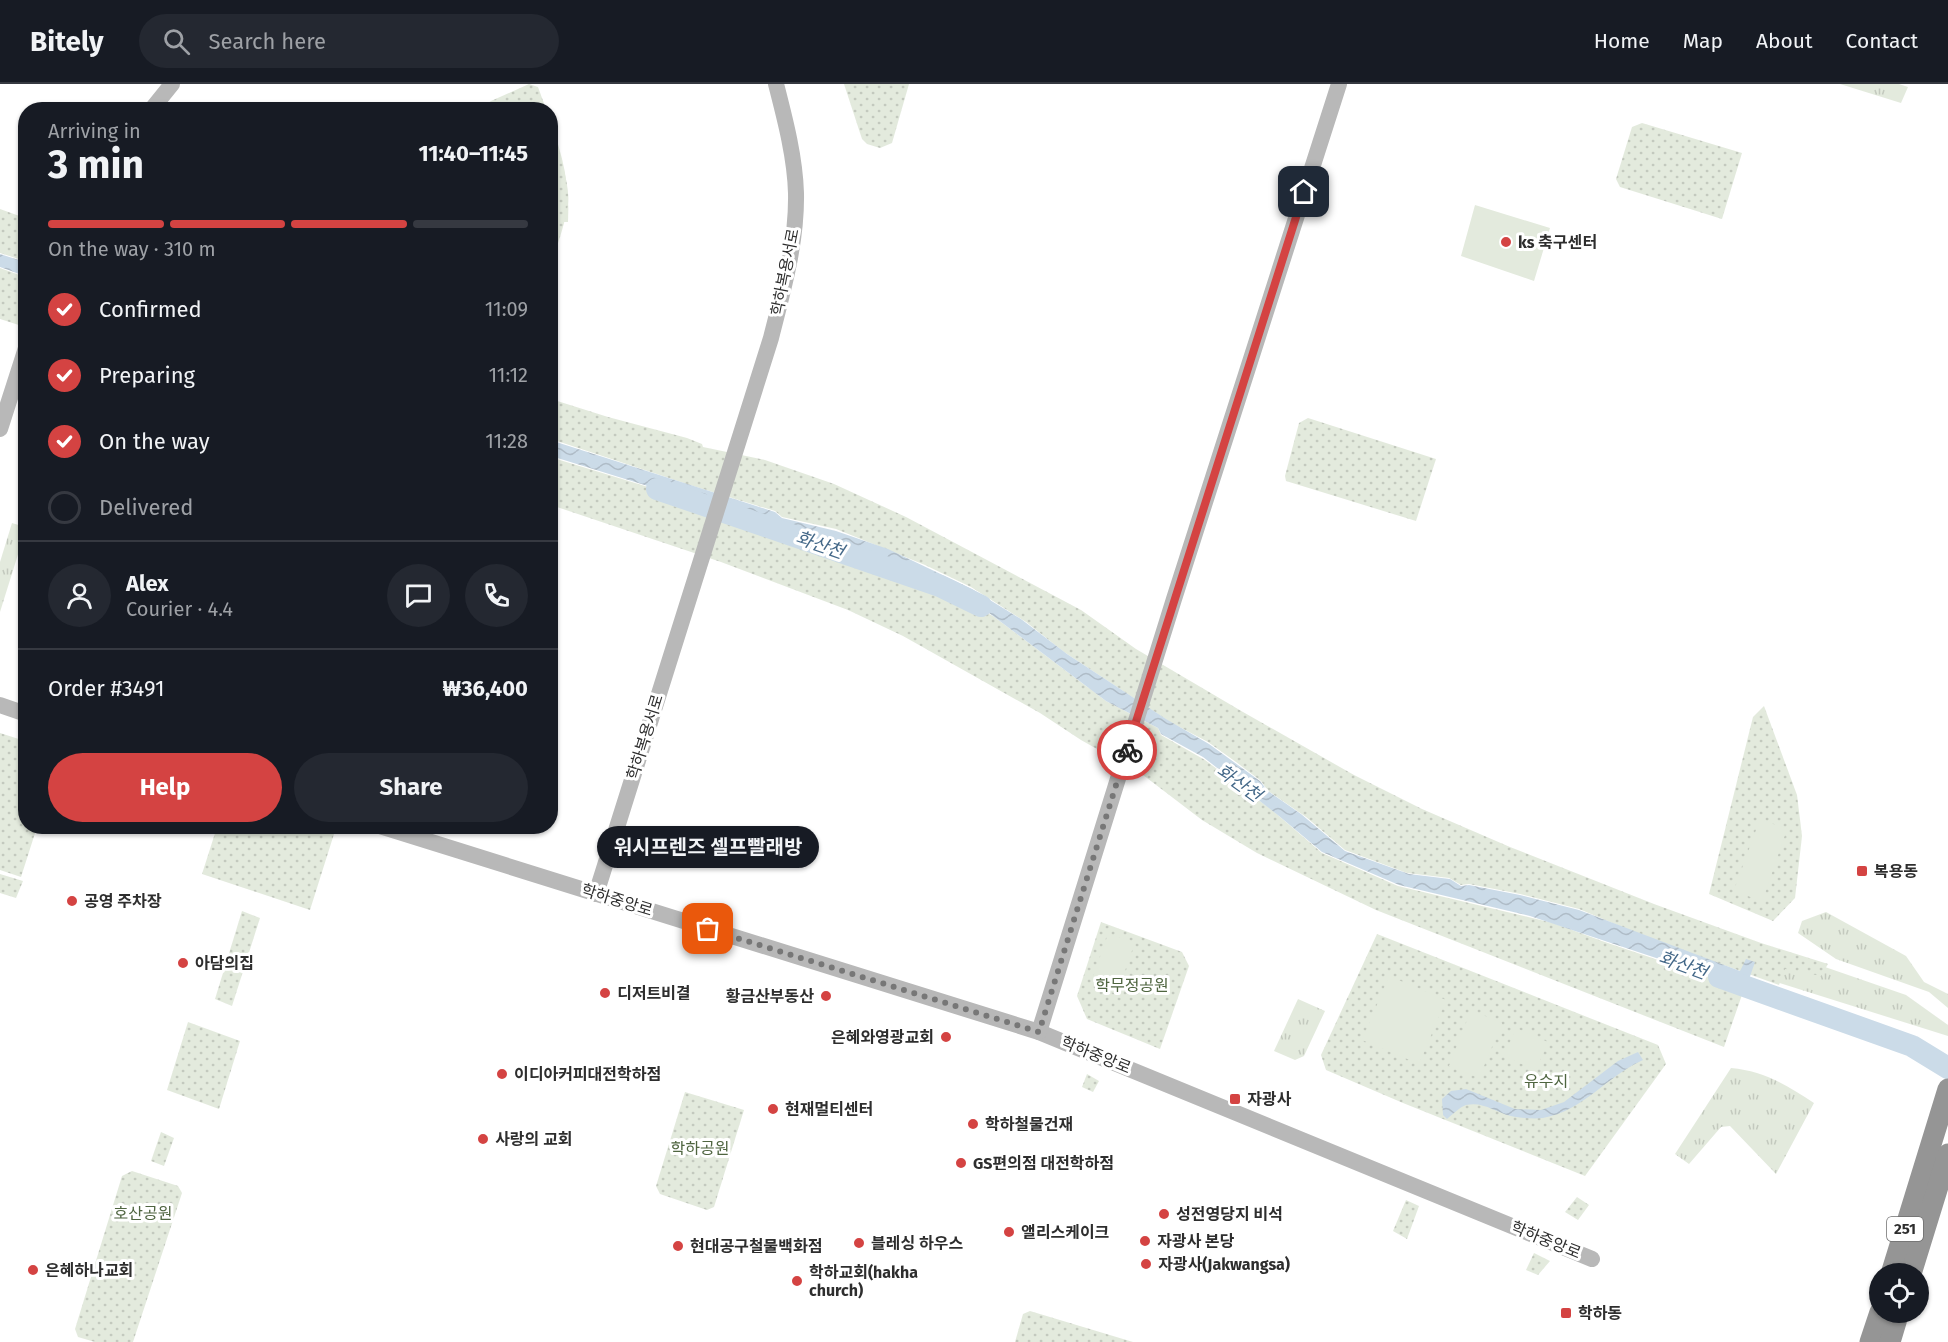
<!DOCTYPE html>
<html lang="en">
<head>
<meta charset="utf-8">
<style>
  body { margin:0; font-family:"Fira Sans","Noto Sans KR",sans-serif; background:#242831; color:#f1f3f6; height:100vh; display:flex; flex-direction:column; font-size:22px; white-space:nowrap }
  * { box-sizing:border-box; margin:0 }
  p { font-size:20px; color:#9ea1a6 }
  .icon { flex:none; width:33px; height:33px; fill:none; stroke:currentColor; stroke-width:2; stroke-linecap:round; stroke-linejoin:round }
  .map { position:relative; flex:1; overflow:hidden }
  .side { position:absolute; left:18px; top:18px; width:540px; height:732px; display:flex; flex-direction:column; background:#171b24; border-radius:24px; box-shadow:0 2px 4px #0004 }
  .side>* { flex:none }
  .controls { position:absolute; left:1869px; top:1179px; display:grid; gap:12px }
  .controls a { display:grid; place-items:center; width:60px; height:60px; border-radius:50%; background:#171b24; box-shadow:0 2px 4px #0004; font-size:30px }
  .pin { position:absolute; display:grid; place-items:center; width:51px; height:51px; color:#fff; margin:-26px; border-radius:12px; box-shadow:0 3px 9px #0006 }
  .courier { position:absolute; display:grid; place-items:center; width:60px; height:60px; margin:-30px; border:4px solid #d44342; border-radius:50%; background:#fff; color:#222; box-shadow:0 2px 8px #0007 }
  .bubble { position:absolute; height:42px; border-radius:21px; background:#171b24; box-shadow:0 2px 4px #0004; font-size:20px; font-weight:700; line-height:42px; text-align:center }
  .summary em { font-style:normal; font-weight:700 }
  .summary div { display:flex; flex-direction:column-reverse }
  .summary { display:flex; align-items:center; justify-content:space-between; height:102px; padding:0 30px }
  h1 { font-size:39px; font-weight:700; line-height:45px }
  .bar { display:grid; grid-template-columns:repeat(4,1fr); gap:9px 6px; align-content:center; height:72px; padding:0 30px }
  .bar i { height:8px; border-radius:4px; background:#363941 }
  .bar .active { background:#d44342 }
  .bar p { grid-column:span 4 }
  .line { display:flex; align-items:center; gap:15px; padding:0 30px; border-top:2px solid #363941 }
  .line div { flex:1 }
  .round { display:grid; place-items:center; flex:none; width:63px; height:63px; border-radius:32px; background:#242831 }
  ol { padding:0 30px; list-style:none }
  li { display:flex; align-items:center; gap:18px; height:66px }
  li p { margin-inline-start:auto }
  li .icon { padding:6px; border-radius:50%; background:#d44342; color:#fff; stroke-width:4 }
  li:last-child { color:#9ea1a6 }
  li i { width:33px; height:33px; border:3px solid #363941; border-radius:50% }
  .primary-button { display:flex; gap:12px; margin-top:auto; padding:12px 30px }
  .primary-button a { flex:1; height:69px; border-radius:36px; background:#d44342; color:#fff; font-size:24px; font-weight:700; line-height:69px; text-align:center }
  .primary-button a+a { background:#242831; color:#f1f3f6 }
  header { display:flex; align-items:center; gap:36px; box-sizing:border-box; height:84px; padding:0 30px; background:#171b24; border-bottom:2px solid #363941 }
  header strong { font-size:28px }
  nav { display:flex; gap:33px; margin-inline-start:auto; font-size:21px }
  .search { width:420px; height:54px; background:#242831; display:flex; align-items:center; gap:15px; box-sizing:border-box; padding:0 21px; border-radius:33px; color:#9ea1a6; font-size:22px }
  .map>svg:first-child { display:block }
  .grass { fill:url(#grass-tufts) }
  .park { fill:url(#park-dots) }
  .pitch { fill:#e3eadd }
  .water { fill:url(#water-waves) }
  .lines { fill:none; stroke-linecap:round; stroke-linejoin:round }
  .river { stroke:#cbdbe8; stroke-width:22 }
  .secondary { stroke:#b8b8b8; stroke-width:16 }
  .highway { stroke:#959595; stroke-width:21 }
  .done { stroke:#777; stroke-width:6; stroke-dasharray:0 10.8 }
  .route { stroke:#d44342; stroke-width:8 }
  .poi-dot { fill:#d44342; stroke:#fff; stroke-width:2 }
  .labels { text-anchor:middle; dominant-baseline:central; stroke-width:6; stroke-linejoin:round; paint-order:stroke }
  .shield { fill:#fff; stroke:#6d6d6d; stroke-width:1.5 }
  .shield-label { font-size:15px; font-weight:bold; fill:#2e2e2e }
  .poi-label { font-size:16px; font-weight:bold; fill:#2e2e2e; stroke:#fff; text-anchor:start }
  .street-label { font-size:16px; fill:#2e2e2e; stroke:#fff }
  .park-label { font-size:16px; fill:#4f6540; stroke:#fff }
  .water-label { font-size:18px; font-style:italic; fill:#446888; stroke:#fff }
</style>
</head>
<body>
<header>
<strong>Bitely</strong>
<div class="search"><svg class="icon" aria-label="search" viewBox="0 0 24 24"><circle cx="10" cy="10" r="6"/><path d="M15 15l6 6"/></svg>Search here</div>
<nav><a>Home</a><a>Map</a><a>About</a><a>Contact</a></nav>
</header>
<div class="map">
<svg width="1948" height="1258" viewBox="0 0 1948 1258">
  <defs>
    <pattern id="grass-tufts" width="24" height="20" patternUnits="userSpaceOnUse" patternTransform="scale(1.5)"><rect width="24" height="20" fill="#e3eadd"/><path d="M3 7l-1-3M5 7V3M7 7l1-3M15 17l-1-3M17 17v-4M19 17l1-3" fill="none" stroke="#c3c9be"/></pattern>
    <pattern id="park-dots" width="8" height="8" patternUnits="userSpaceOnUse" patternTransform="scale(1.5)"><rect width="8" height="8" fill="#e3eadd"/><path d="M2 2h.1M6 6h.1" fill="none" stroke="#c3c9be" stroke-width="1.8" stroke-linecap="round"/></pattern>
    <pattern id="water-waves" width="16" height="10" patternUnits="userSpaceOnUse" patternTransform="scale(1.5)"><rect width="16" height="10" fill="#cbdbe8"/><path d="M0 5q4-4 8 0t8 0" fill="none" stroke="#afbcc7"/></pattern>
  </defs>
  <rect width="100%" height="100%" fill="#fff"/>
  <g class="grass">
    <path d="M1840 0H1899L1908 3 1901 19Z"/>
    <path d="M550 38C563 70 570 103 568 138H559L551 59Z"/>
    <path d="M12 439 25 443V448L0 528V478Z"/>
    <path d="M1826 828 1906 872 1924 898 1948 910V924L1929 908 1836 875 1798 849 1802 837Z"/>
    <path d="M1775 881 1825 883 1906 911 1948 941V952L1770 896Z"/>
    <path d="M1298 915 1325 927 1304 972 1295 976 1274 967Z"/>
    <path d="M1731 984C1764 987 1787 1001 1814 1019L1776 1090 1730 1042 1721 1043 1689 1080 1675 1070Z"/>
  </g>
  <g class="park">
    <path d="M529 0 538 3 546 25H480L491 17Z"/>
    <path d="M844 0H909L892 59 880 64 867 60 862 55Z"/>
    <path d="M1642 39 1742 69 1722 135 1620 103 1616 95 1632 43Z"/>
    <path d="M551 40C556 59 571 101 568 120 565 140 558 160 551 179Z"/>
    <path d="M0 125 25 134V177L0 169Z"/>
    <path d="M0 184 25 193V243L0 235Z"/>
    <path d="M551 315 608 333 687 354 702 360 703 363 765 376 834 400 906 433 1081 526 1136 565 1243 628 1354 691 1422 725 1510 763 1654 820 1761 859 1828 880 1821 892 1785 885 1779 901 1646 853 1579 825 1520 810 1469 800 1461 801 1449 794 1407 789 1345 766 1306 733 1268 707 1261 697 1236 678 1208 658 1170 638 1064 568 1026 538 971 503 925 481 836 445 782 433 775 427 693 402 551 355Z"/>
    <path d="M1308 334 1436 375 1416 437 1286 397 1285 392 1299 339Z"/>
    <path d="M550 373 740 431 912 493 939 500 968 519 993 532 1106 617 1158 644 1161 651 1205 676 1272 726 1322 769 1398 802 1553 839 1602 857 1744 905 1724 963 1376 826 1257 769 1202 736 1143 691 1081 656 1040 629 903 552 848 526 721 478 551 421Z"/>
    <path d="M1764 622 1797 711 1802 752 1795 814 1773 837 1709 810 1753 633Z"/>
    <path d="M0 649 25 657 26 742 37 743 21 793 0 786Z"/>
    <path d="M217 743H282L298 748 334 750 310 826 202 790Z"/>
    <path d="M0 790 23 797 16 814 0 809Z"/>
    <path d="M242 827 260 834 232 922 215 915Z"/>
    <path d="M1101 838 1182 868 1189 882 1160 965 1087 935 1077 912Z"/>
    <path d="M1377 850 1658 961 1666 980 1585 1092 1403 1019 1326 986 1321 971Z"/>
    <path d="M188 938 240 957 219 1025 167 1006Z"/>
    <path d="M1087 990 1099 997 1093 1008 1082 1003Z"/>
    <path d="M685 1008 744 1026 714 1123 707 1126 660 1110 656 1102Z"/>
    <path d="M161 1048 174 1054 164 1082 151 1077Z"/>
    <path d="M132 1087 178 1102 182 1109 133 1258H95L78 1253 75 1245 122 1092Z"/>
    <path d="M1577 1113 1589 1121 1578 1136 1565 1128Z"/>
    <path d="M1406 1116 1419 1122 1407 1155 1393 1147Z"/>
    <path d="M1534 1169 1550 1177 1538 1191 1526 1186Z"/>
    <path d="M1030 1227 1133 1258H1015L1023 1230Z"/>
  </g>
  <g class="pitch">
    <path d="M1475 121 1550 144 1534 197 1461 172Z"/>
    <path d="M1760 735 1787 745 1762 818 1734 806Z"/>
    <path d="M1108 850 1135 858 1117 910 1090 901Z"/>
    <path d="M1389 892 1446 916 1419 980 1362 956Z"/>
    <path d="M1471 926 1502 939 1479 994 1449 982Z"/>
    <path d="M1516 944 1548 958 1536 986 1504 972Z"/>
  </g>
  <g class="water">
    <path d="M0 170 25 178V192L0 183Z"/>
    <path d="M550 356 775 428 782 434 836 447 888 465 972 505 1021 535 1067 570 1166 635 1209 660 1260 697 1268 707 1301 730 1345 767 1409 790 1450 795 1461 802 1469 801 1520 811 1579 826 1740 887 1746 875 1755 878 1746 904 1530 832 1399 801 1322 768 1279 732 1203 673 1161 650 1158 644 1106 617 989 529 939 500 913 492 738 430 551 372Z"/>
    <path d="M1638 968 1643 976C1607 992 1583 1027 1543 1034 1534 1035 1520 1034 1511 1032 1495 1028 1483 1017 1466 1021 1460 1023 1453 1030 1447 1035L1443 1031 1442 1015 1451 1007 1466 1005 1515 1025 1541 1026 1564 1018 1618 977Z"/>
  </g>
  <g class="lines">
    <g class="river">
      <path d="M657 405 940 502 981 522"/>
      <path d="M1719 893 1912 962 1948 984"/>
    </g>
    <g class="secondary">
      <path d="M151 26 172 0"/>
      <path d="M0 345 26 264"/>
      <path d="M0 621 26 630"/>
      <path d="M380 742 1039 948 1592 1175"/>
      <path d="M596 810 771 254C783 206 797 159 796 109 795 73 785 35 776 0"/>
      <path d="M1039 948 1174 515 1339 0"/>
    </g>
    <g class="highway">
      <path d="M1891 1190 1948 1005"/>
      <path d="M1911 1190 1948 1070"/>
      <path d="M1870 1258 1880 1228"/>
      <path d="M1890 1258 1899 1228"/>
    </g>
  </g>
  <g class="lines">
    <path class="done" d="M708 845 1039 948 1127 666"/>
    <path class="route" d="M1127 666 1304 108"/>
  </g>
  <g class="poi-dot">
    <circle cx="1506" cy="158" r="6"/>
    <rect x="1856" y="781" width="12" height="12" rx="3"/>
    <circle cx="72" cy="817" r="6"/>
    <circle cx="183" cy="879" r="6"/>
    <circle cx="605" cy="909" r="6"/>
    <circle cx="826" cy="912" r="6"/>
    <circle cx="946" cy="953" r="6"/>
    <circle cx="502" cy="990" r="6"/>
    <rect x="1229" y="1009" width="12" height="12" rx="3"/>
    <circle cx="773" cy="1025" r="6"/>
    <circle cx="973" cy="1040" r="6"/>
    <circle cx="483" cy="1055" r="6"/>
    <circle cx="961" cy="1079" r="6"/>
    <circle cx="1164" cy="1130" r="6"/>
    <circle cx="1009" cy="1148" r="6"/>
    <circle cx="1145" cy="1157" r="6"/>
    <circle cx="859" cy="1159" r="6"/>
    <circle cx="678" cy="1162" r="6"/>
    <circle cx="1146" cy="1180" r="6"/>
    <circle cx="33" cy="1186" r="6"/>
    <circle cx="797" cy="1197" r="6"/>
    <rect x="1560" y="1223" width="12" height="12" rx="3"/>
  </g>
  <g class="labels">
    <rect class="shield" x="1887" y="1133" width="36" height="24" rx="4.5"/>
    <g class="shield-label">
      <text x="1905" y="1145">251</text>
    </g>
    <g class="poi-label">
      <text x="1518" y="158">ks 축구센터</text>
      <text x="1874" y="787">복용동</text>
      <text x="84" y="817">공영 주차장</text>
      <text x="195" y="879">아담의집</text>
      <text x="617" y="909">디저트비결</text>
      <text x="814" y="912" text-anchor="end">황금산부동산</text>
      <text x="934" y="953" text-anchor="end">은혜와영광교회</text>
      <text x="514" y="990">이디아커피대전학하점</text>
      <text x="1247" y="1015">자광사</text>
      <text x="785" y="1025">현재멀티센터</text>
      <text x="985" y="1040">학하철물건재</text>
      <text x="495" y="1055">사랑의 교회</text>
      <text x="973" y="1079">GS편의점 대전학하점</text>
      <text x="1176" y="1130">성전영당지 비석</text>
      <text x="1021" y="1148">앨리스케이크</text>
      <text x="1157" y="1157">자광사 본당</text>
      <text x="871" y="1159">블레싱 하우스</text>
      <text x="690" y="1162">현대공구철물백화점</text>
      <text x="1158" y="1180">자광사(Jakwangsa)</text>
      <text x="45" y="1186">은혜하나교회</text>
      <text x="809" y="1188">학하교회(hakha<tspan x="809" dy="18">church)</tspan></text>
      <text x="1578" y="1229">학하동</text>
    </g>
    <g class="street-label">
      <text transform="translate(785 188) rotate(-79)">학하복용서로</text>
      <text transform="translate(645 653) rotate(-73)">학하복용서로</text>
      <text transform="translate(617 816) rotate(17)">학하중앙로</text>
      <text transform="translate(1096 971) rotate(22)">학하중앙로</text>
      <text transform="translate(1546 1156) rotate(22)">학하중앙로</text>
    </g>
    <g class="park-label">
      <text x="1132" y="901">학무정공원</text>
      <text x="1546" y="997">유수지</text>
      <text x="700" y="1064">학하공원</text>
      <text x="143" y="1129">호산공원</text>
    </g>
    <g class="water-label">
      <text transform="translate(820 461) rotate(19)">화산천</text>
      <text transform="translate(1239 699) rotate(36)">화산천</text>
      <text transform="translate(1683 881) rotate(20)">화산천</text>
    </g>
  </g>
</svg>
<div class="controls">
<a><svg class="icon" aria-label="locate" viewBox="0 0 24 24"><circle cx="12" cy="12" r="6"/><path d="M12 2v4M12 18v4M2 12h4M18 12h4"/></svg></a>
</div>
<div class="pin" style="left:708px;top:845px;background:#ea580c"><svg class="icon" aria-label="bag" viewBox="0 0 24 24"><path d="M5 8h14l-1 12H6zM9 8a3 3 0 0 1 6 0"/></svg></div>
<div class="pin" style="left:1304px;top:108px;background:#1f2937"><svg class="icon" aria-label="home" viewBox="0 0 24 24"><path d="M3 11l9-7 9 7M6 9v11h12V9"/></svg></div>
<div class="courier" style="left:1127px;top:666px"><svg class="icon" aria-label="bike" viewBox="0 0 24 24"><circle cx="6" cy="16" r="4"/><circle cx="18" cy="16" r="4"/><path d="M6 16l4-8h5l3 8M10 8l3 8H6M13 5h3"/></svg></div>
<div class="bubble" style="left:597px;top:742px;width:222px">워시프렌즈 셀프빨래방</div>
<section class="side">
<div class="summary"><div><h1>3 min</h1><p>Arriving in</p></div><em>11:40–11:45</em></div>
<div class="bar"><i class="active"></i><i class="active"></i><i class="active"></i><i></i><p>On the way · 310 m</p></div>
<ol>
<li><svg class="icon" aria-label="check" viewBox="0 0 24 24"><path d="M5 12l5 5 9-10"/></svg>Confirmed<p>11:09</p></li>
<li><svg class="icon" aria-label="check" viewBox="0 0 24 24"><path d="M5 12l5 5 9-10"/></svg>Preparing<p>11:12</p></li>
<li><svg class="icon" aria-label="check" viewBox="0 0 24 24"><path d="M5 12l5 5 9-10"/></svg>On the way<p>11:28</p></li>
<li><i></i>Delivered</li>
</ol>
<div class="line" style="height:108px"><a class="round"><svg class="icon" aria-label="person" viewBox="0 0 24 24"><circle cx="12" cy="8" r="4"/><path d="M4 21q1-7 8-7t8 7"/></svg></a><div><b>Alex</b><p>Courier · 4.4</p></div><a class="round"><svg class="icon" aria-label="chat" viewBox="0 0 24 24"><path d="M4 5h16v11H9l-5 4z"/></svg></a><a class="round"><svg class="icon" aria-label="phone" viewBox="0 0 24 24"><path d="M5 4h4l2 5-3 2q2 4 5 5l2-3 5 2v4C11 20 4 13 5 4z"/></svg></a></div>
<div class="line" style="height:78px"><div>Order #3491</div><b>₩36,400</b></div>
<div class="primary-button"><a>Help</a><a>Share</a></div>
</section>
</div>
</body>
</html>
